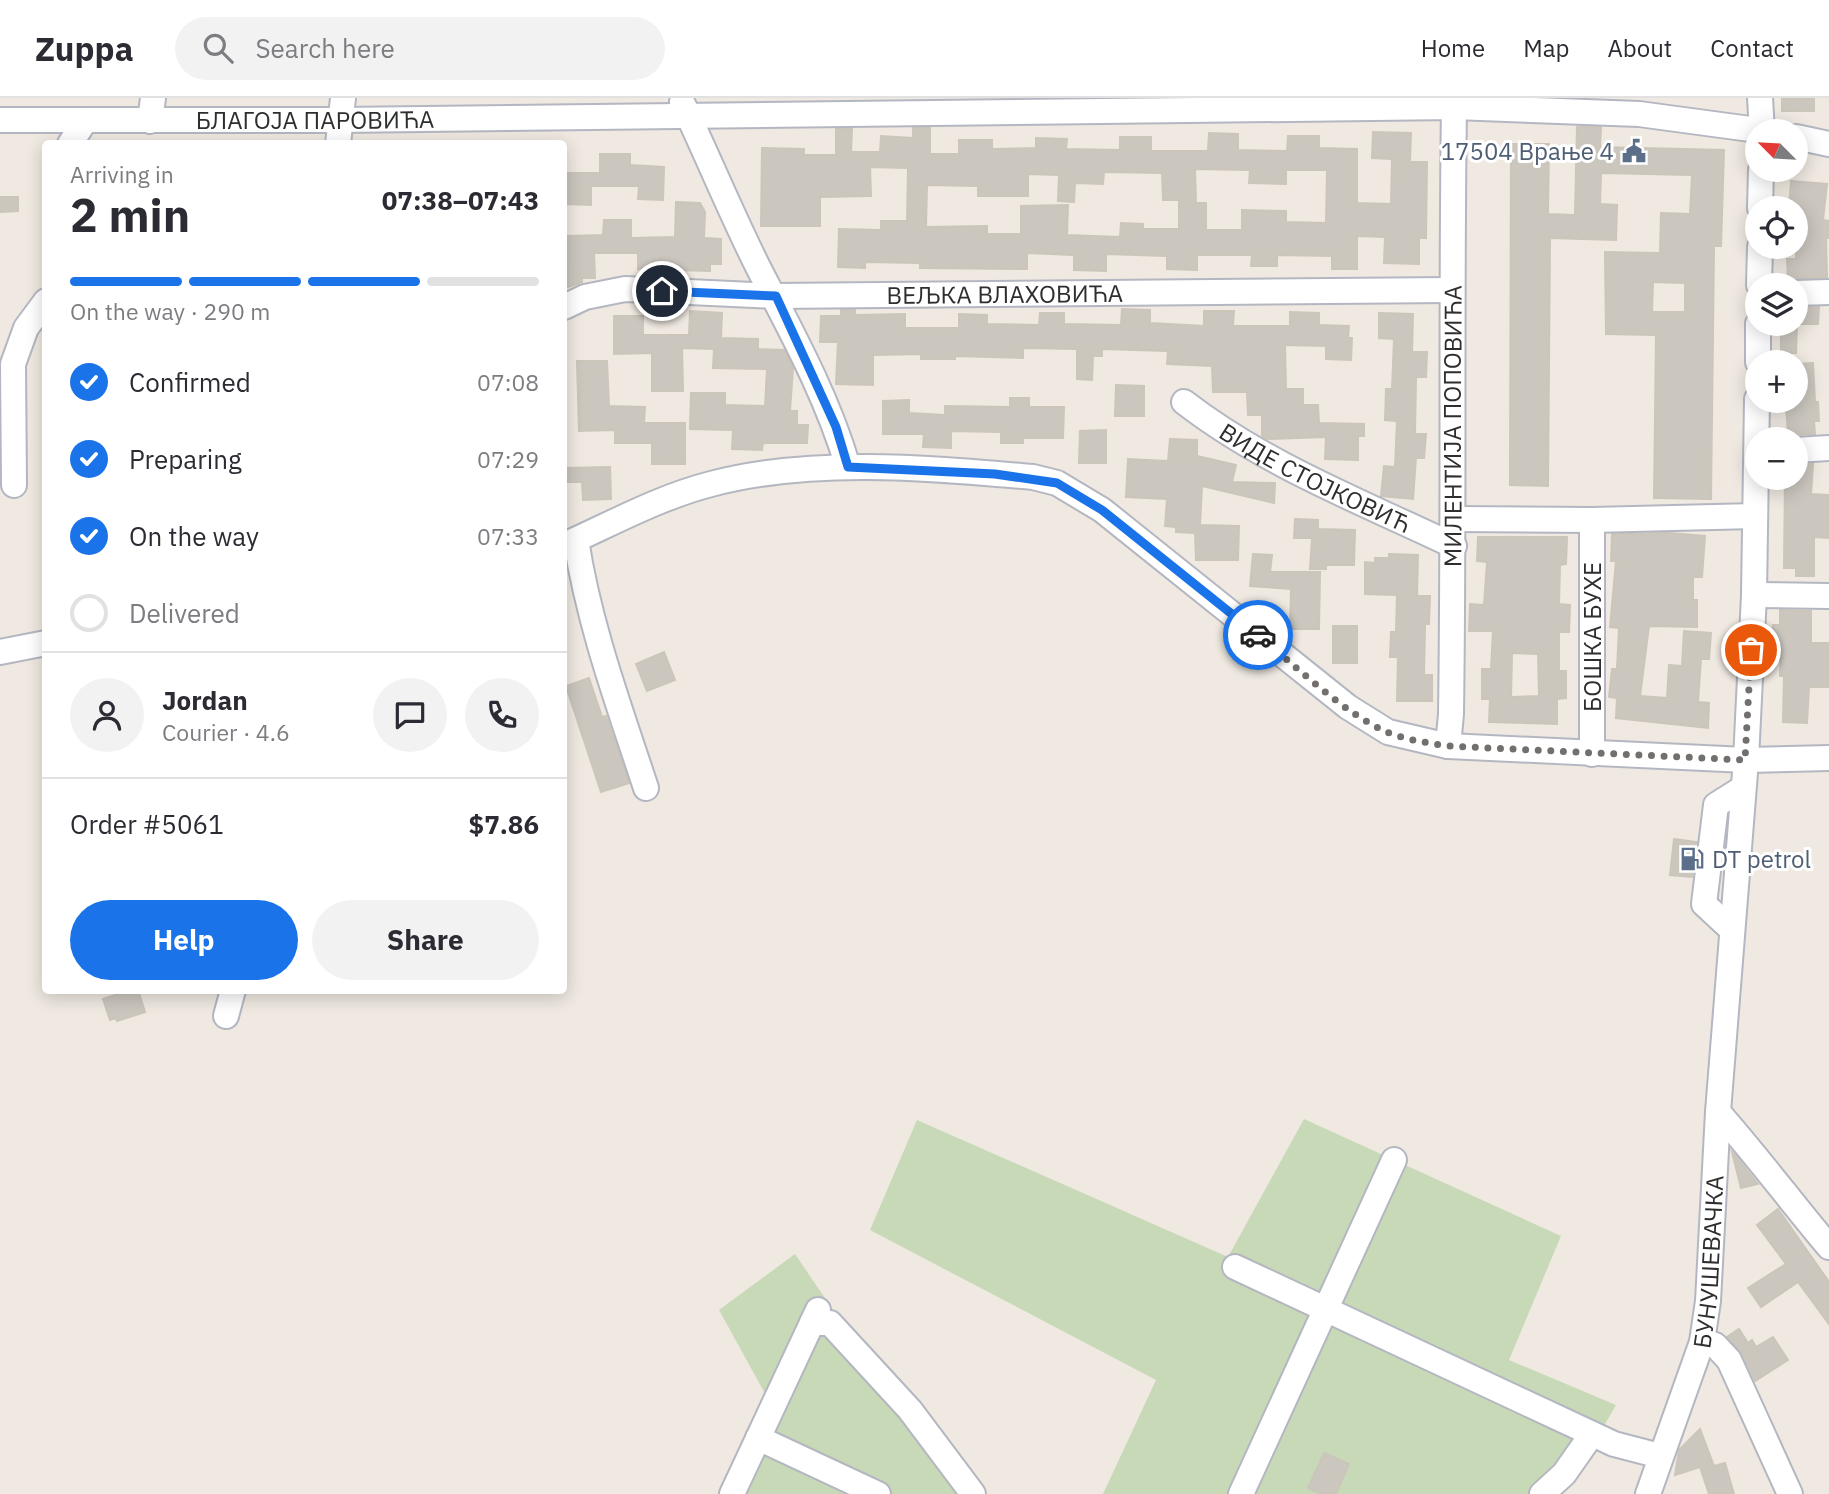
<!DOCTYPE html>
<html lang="en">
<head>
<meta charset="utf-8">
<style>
  body { margin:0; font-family:"IBM Plex Sans",sans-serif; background:#f2f2f3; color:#2b2b33; height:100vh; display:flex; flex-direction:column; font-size:26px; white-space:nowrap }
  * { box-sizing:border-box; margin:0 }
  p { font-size:23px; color:#7c7c81 }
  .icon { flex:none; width:38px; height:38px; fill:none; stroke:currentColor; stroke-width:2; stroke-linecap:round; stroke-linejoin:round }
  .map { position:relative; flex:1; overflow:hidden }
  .side { position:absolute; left:42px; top:42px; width:525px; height:854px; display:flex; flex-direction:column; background:#fff; border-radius:7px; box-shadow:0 4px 18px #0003 }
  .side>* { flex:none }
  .needle { width:46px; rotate:294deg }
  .controls { position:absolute; left:1745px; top:21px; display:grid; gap:14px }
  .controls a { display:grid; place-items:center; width:63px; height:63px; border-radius:50%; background:#fff; box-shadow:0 4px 18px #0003; font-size:35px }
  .pin { position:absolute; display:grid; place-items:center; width:60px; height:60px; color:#fff; margin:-30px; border:4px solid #fff; border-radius:50%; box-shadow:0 2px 7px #0007 }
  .courier { position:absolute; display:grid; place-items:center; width:70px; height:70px; margin:-35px; border:5px solid #1a73e8; border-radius:50%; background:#fff; color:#222; box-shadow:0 2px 9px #0007 }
  .summary em { font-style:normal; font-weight:800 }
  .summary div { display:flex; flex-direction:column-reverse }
  .summary { display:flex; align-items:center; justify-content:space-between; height:119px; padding:0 28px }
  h1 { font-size:46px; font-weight:800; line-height:52px }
  .bar { display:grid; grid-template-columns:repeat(4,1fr); gap:10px 7px; align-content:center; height:84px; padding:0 28px }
  .bar i { height:9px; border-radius:5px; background:#e1e1e2 }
  .bar .current { background:#1a73e8 }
  .bar p { grid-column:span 4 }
  .line { display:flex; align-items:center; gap:18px; padding:0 28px; border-top:2px solid #e1e1e2 }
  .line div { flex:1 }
  .round { display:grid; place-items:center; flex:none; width:74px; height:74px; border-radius:37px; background:#f2f2f3 }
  ol { padding:0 28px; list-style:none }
  li { display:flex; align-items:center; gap:21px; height:77px }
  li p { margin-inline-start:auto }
  li .icon { padding:7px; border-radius:50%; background:#1a73e8; color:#fff; stroke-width:4 }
  li:last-child { color:#7c7c81 }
  li i { width:38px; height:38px; border:4px solid #e1e1e2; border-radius:50% }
  .primary-button { display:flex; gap:14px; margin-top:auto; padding:14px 28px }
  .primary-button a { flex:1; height:80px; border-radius:42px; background:#1a73e8; color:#fff; font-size:28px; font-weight:800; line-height:80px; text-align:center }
  .primary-button a+a { background:#f2f2f3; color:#2b2b33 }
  header { display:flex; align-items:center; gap:42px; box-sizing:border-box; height:98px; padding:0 35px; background:#fff; border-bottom:2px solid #e1e1e2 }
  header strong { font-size:33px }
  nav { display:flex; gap:38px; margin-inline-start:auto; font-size:24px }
  .search { width:490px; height:63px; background:#f2f2f3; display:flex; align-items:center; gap:18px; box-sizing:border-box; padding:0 24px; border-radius:38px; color:#7c7c81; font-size:26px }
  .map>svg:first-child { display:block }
  .cemetery { fill:#c8d9b8 }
  .building { fill:#cbc7bf; stroke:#cbc5ba; stroke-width:2; fill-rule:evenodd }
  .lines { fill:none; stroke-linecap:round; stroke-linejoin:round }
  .minor-casing { stroke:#b4b7c1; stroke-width:28 }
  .minor { stroke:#fff; stroke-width:24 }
  .done { stroke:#726f6d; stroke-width:7; stroke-dasharray:0 12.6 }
  .route { stroke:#1a73e8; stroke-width:9 }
  .labels { text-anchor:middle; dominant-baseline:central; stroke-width:6; stroke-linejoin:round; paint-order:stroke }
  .street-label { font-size:24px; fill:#2e2e2e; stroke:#fff }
  .service-label { font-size:24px; fill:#4e5e75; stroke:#fff; text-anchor:end }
</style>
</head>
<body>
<header>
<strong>Zuppa</strong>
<div class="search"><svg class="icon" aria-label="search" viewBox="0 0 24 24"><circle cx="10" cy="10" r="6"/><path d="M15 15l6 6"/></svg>Search here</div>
<nav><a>Home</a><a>Map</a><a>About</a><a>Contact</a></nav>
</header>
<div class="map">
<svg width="1829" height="1396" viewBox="0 0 1829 1396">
  <rect width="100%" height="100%" fill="#efe9e1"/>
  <g class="cemetery">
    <path d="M1304 1021 1561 1138 1509 1262 1616 1307 1582 1366 1557 1396H1103L1156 1282 870 1132 917 1022 1228 1159Z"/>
    <path d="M795 1156 958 1396H726L768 1301 719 1212Z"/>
  </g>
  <g class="building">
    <rect x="1782" y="0" width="32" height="13"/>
    <path d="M1577 29H1601L1600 49 1724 52 1721 148H1714L1711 401 1654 400 1656 237 1606 236 1605 154 1660 155 1661 115 1690 116 1692 77 1601 75 1600 106 1617 107 1616 142 1550 140 1548 388 1510 387 1511 46H1549L1548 116 1575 117ZM1653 184 1685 185V214H1652Z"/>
    <path d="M913 30H930V56H959V42H992V51L1036 50V40L1067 41 1066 51 1120 52V39H1151V53H1208L1209 35 1238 36V52L1287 53 1288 38H1319V50L1357 51V105L1391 106 1392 61 1372 60 1373 34 1411 35 1410 64H1427L1426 140H1419V166L1384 165 1385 139 1357 138V171H1332V158L1277 157V168H1251L1252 157H1197V172L1167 171V158L1106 156V173L1074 172V157L1027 155V171L920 170V165L865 164V170L838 169 839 131 881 132V123H907L908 70 870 69 871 98 820 99V128H761L762 50 804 51V57H836V31H852L851 54H880L881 38 913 40ZM1195 71 1250 72 1249 85 1286 86V72H1327L1326 125 1286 124V113L1242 112V132H1206V105H1196ZM1104 74 1162 75 1163 102H1179V131H1143V126L1121 125 1120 139 1067 137 1068 107 1021 108V136H987V128L926 129 927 87 978 88V98H1028V76L1059 77 1058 103 1074 104 1075 85 1103 86Z"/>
    <path d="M600 56H630V67L664 69 663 102 638 101 639 88H591V107L564 106V75H600Z"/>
    <path d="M1791 83 1827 86 1823 122 1829 123V140H1826L1827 179 1788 183 1787 161H1796V110H1789Z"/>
    <path d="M0 99H18V113L0 114Z"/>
    <path d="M676 104 700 105 705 114 704 140 721 141V166H710V173L638 171V155H594L595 180H582V184L568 189 567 138 603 137 604 122H631V140L675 139Z"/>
    <path d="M1819 209 1818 226H1797L1796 255H1781V226H1796V210Z"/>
    <path d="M1122 211 1150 212V225L1204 228V213H1234L1233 228H1290V214L1319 215V227L1349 228 1348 240H1352L1351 262 1326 261V248L1285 247 1286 291H1303V307H1318L1319 325 1364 326V338H1358V362L1325 361 1326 339 1268 341 1262 338V317H1248L1247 294H1213L1212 268 1167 266 1168 253 1102 251V258H1093L1092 282 1077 281V251L1023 250V260L955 258V261H921V256L873 257V287L836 286 838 244H820L821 218H841V212H855V217L905 216V230H959V216L987 217V226L1039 227 1040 215H1064V226L1121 227Z"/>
    <path d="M690 213 722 215 721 240 758 241V251L784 252 793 270 790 313H797V327H808L807 345H763L762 352 732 351 733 332 690 331 691 295H725V307L765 308 767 271 713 270 714 251 682 250 683 293H652V255L614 256V218H643V237H689Z"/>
    <path d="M1379 215 1413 216 1412 254H1427L1426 279H1416L1415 336H1426L1424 360H1416L1413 401 1381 398 1384 368 1395 369 1397 323 1385 322 1386 291H1392L1394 241 1379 240Z"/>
    <path d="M577 263H607L609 308 645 309 644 325H685V366H652V345H615V332L579 333Z"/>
    <path d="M1813 265 1815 304H1818L1819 323H1814L1815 336 1788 337 1786 306 1796 305V266Z"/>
    <path d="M1116 287 1144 288V318H1115Z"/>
    <path d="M1010 300H1029V309H1064L1063 340H1023V345H1001V334L951 333V350L923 349 924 336H883V303L909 302V315L945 317V308L1010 309Z"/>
    <path d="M1106 332V365H1079L1080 333Z"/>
    <path d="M1170 341 1197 342V358L1236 367 1232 384 1275 385 1274 405 1202 388 1200 427 1239 428 1238 462H1196L1195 435 1176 434V429L1165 428 1167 401 1126 399 1128 361 1168 363Z"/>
    <path d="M1813 366 1811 396 1829 397V440L1814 439V478H1796V470H1784L1785 380H1796V367Z"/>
    <path d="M610 369 611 401 583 402 582 384H564V370Z"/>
    <path d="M1295 421 1318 422V431L1355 432 1354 467H1326V471H1310L1312 440H1294Z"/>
    <path d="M1669 435 1705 438 1702 479H1693V502H1697V529L1649 528 1640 598 1667 600 1669 567 1682 568 1684 533 1711 535 1709 561H1701L1698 604 1709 605 1708 630 1616 620 1617 600 1609 599 1612 571H1617L1619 530 1610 529 1616 463H1611L1612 436Z"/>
    <path d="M1478 439H1567L1566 466 1560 467 1559 506 1570 507 1569 534H1559V573H1566V600L1557 601V626L1489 624 1490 601H1482V571H1491L1493 533H1469L1470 506 1484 507 1487 464 1477 463ZM1512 555 1538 556 1539 598 1511 599Z"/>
    <path d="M1253 456 1272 457 1270 474H1320L1319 531H1290L1291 491 1250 488Z"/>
    <path d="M1389 456 1418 457 1417 498H1430L1429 526H1425L1424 577H1432V603H1397L1398 559H1390L1391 534H1396L1397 497 1365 496V464L1375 465V460H1389Z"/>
    <path d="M1780 512 1811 513V545H1829V589H1809L1807 625 1783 624 1784 578H1780L1781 544H1772L1773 527H1780Z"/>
    <rect x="1333" y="528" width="24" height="37"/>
    <path d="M664 554 675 582 647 593 636 566Z"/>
    <path d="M589 580 602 619 606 618 629 685 601 694 566 588Z"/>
    <path d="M1674 741 1697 744 1692 779 1670 777Z"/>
    <path d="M130 892H138L145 914 117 923 116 920 110 922 103 901Z"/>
    <path d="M1732 1054 1735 1057 1758 1086 1741 1090Z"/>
    <path d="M1778 1111 1829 1184V1226L1798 1184 1761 1209 1748 1190 1786 1166 1757 1127Z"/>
    <path d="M1739 1231 1748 1245 1752 1242 1756 1249 1773 1239 1788 1262 1755 1283 1742 1255 1727 1239Z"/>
    <path d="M1700 1331 1714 1368 1725 1365 1734 1396H1709L1700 1369 1675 1377 1679 1352Z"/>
    <path d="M1324 1355 1349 1366 1336 1396H1321L1308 1390Z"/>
  </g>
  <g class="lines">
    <g class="minor-casing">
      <g id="minor">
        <path d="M1760 0 1762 33"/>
        <path d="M682 4C708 59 731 115 758 169 792 235 827 298 848 369"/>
        <path id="s1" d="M0 22H339L1454 9 1639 16 1765 33"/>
        <path d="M150 23 153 0"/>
        <path d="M1796 39 1829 46"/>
        <path d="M70 46 85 23"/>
        <path d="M338 46 343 0"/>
        <path d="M1760 110 1761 72"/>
        <path d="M1759 187 1760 149"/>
        <path d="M1796 195 1829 194"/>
        <path id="s2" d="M564 209 585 199 625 191 776 198 1451 192"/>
        <path d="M1758 264V226"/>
        <path id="s3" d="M1184 304C1264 366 1362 404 1454 448"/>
        <path d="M1796 352 1829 350"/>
        <path d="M14 387 13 266 26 230 46 203"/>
        <path d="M1454 421 1592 422 1755 418"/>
        <path d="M576 442C589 527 619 608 646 690"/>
        <path d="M564 447C611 426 660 399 711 386 814 359 928 370 1033 379L1057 385 1102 412 1348 609 1388 634 1448 648 1746 662 1829 660"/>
        <path d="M1754 497 1829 498"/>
        <path d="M0 554 46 545"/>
        <path id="s4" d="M1448 648 1451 616C1454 413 1451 211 1454 9"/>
        <path d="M1592 656V422"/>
        <path d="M1732 832 1704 806 1716 707 1743 690"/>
        <path d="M226 918 233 892"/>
        <path d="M1718 1014C1757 1058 1791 1104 1829 1149"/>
        <path d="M1235 1169 1614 1346 1660 1358"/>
        <path d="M812 1225H830L910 1312 973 1396"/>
        <path d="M1702 1244 1715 1247 1729 1262 1790 1396"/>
        <path d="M758 1340 878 1396"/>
        <path d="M732 1396 818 1212"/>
        <path d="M1241 1396 1394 1062"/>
        <path d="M1542 1396 1564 1376 1592 1336"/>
        <path id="s5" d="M1648 1396 1702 1244 1708 1203 1718 1014 1746 662 1754 497 1757 301"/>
      </g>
    </g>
    <use href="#minor" class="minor"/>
  </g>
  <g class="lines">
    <path class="done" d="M1258 537C1296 568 1344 616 1389 635 1408 642 1428 645 1448 648L1745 662 1751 552"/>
    <path class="route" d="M662 193 776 198 836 329 848 369 995 376 1057 385 1102 412 1258 537"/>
  </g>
  <defs>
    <g id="civic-bare" transform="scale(1.89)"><path d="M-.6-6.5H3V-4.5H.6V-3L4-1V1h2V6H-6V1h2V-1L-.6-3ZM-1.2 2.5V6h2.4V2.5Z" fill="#5c6f8a" stroke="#fff" stroke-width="2.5" paint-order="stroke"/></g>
    <g id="fuel-bare" transform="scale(1.89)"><path d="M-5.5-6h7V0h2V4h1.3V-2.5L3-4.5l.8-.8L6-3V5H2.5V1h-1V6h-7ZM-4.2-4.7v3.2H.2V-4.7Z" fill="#5c6f8a" stroke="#fff" stroke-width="2.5" paint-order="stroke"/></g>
  </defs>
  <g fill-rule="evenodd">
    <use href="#civic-bare" x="1634" y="53"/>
    <use href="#fuel-bare" x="1692" y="761"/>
  </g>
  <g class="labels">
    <g class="street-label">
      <text stroke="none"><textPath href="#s1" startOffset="315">БЛАГОЈА ПАРОВИЋА</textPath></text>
      <text stroke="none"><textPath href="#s2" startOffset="444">ВЕЉКА ВЛАХОВИЋА</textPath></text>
      <text stroke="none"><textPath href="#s4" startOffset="320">МИЛЕНТИЈА ПОПОВИЋА</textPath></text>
      <text stroke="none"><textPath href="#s3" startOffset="152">ВИДЕ СТОЈКОВИЋ</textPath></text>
      <text transform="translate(1592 539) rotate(-90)">БОШКА БУХЕ</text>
      <text stroke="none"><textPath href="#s5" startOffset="242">БУНУШЕВАЧКА</textPath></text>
    </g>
    <g class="service-label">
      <text x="1614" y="53">17504 Врање 4</text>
      <text x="1712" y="761" text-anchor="start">DT petrol</text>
    </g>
  </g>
</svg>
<div class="controls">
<a><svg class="needle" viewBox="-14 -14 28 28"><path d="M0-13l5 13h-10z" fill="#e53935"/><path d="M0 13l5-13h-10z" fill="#7c7c81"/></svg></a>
<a><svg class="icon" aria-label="locate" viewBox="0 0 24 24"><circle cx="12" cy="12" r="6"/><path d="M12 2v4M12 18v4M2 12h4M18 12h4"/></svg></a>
<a><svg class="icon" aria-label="layers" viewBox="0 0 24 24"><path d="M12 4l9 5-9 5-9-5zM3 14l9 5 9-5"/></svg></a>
<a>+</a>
<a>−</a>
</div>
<div class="pin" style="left:1751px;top:552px;background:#ea580c"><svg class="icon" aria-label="bag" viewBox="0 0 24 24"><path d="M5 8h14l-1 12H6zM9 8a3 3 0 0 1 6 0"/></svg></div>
<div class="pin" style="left:662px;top:193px;background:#1f2937"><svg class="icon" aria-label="home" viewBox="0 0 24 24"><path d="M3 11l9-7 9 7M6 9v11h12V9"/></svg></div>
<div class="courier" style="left:1258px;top:537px"><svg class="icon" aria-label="car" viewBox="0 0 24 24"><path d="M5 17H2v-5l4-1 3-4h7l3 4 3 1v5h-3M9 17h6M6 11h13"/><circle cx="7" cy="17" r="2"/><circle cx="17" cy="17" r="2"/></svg></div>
<section class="side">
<div class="summary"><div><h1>2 min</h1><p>Arriving in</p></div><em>07:38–07:43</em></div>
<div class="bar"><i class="current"></i><i class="current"></i><i class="current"></i><i></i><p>On the way · 290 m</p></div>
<ol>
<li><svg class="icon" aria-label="check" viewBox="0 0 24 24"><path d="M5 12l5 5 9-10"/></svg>Confirmed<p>07:08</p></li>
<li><svg class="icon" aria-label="check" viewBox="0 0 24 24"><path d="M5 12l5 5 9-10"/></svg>Preparing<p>07:29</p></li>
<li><svg class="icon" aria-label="check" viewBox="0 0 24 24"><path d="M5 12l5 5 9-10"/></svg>On the way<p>07:33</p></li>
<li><i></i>Delivered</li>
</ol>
<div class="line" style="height:126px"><a class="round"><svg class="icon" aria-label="person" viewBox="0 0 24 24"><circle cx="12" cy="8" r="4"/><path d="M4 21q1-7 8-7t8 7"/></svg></a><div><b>Jordan</b><p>Courier · 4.6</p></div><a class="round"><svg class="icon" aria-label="chat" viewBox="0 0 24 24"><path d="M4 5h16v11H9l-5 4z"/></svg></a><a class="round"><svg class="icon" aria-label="phone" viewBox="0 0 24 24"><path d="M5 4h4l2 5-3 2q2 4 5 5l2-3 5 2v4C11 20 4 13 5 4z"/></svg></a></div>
<div class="line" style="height:91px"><div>Order #5061</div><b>$7.86</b></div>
<div class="primary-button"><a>Help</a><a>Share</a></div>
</section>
</div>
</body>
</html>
